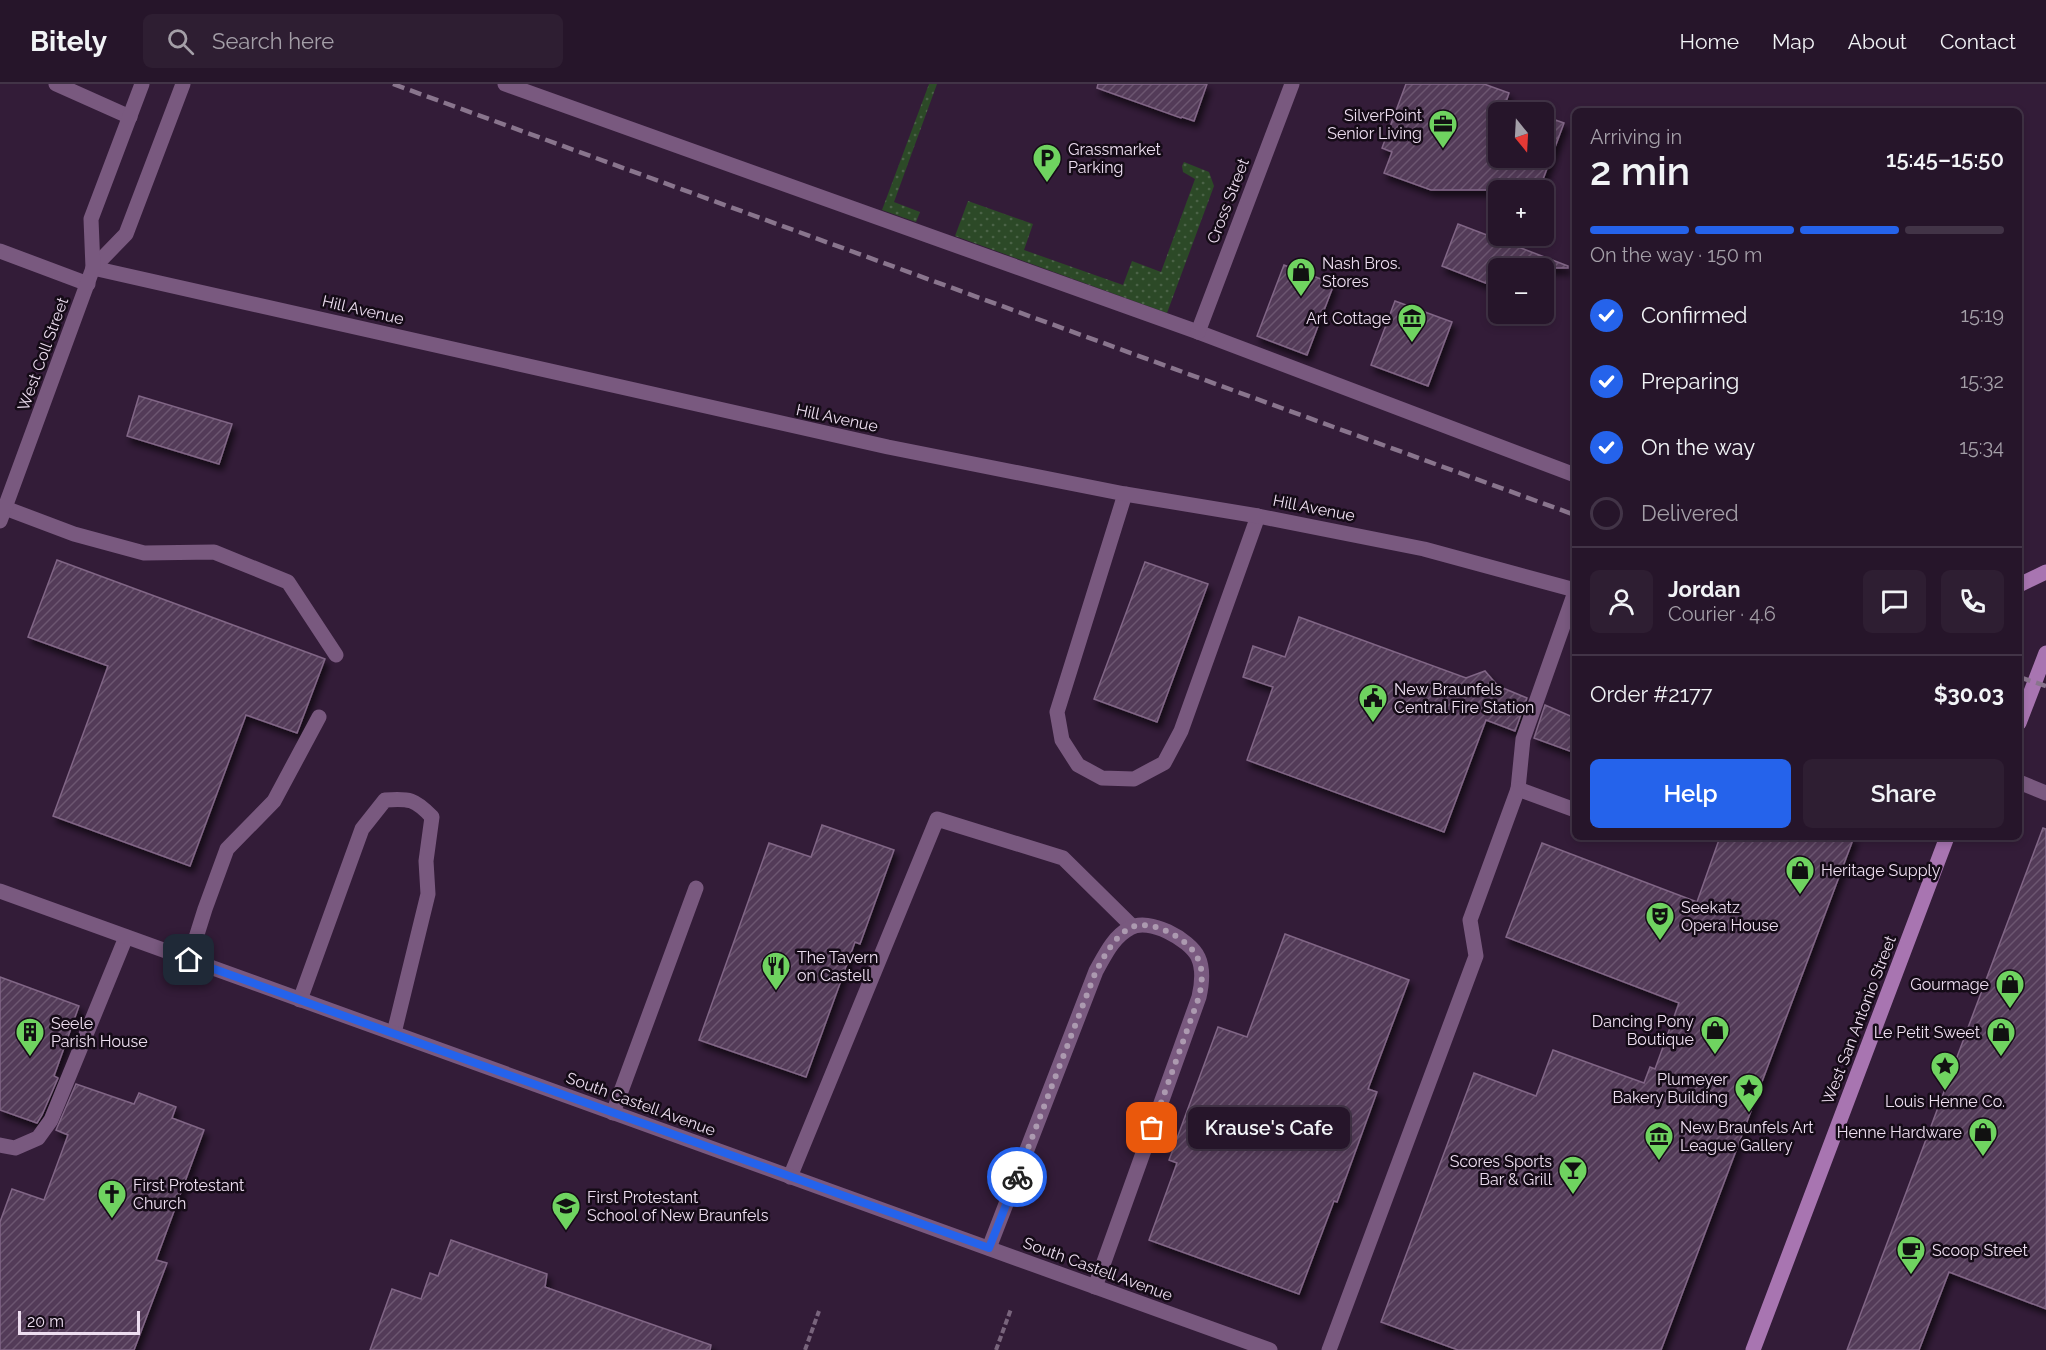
<!DOCTYPE html>
<html lang="en">
<head>
<meta charset="utf-8">
<style>
  body { margin:0; font-family:Raleway,sans-serif; background:#2e1e32; color:#f1f3f6; height:100vh; display:flex; flex-direction:column; font-size:22px; white-space:nowrap }
  * { box-sizing:border-box; margin:0 }
  p { font-size:20px; color:#a49fa8 }
  .icon { flex:none; width:33px; height:33px; fill:none; stroke:currentColor; stroke-width:2; stroke-linecap:round; stroke-linejoin:round }
  .map { position:relative; flex:1; overflow:hidden }
  .side { position:absolute; left:1572px; top:24px; width:450px; height:732px; display:flex; flex-direction:column; background:#26152a; border-radius:9px; box-shadow:0 3px 9px #0003,0 0 0 2px #423447 }
  .side>* { flex:none }
  .needle { width:39px; rotate:162deg }
  .buttons { position:absolute; left:1488px; top:18px; display:grid; gap:12px }
  .buttons a { display:grid; place-items:center; width:66px; height:66px; border-radius:9px; background:#26152a; box-shadow:0 3px 9px #0003,0 0 0 2px #423447; font-size:30px }
  .scale { position:absolute; left:18px; bottom:15px; width:122px; box-sizing:border-box; padding-left:6px; border:3px solid #eddef0; border-top:0; font-size:16px; line-height:21px; white-space:nowrap; color:#eddef0; -webkit-text-stroke:4px #150b17; paint-order:stroke }
  .pin { position:absolute; display:grid; place-items:center; width:51px; height:51px; color:#fff; margin:-26px; border-radius:12px; box-shadow:0 3px 9px #0006 }
  .courier { position:absolute; display:grid; place-items:center; width:60px; height:60px; margin:-30px; border:4px solid #2563eb; border-radius:50%; background:#fff; color:#222; box-shadow:0 2px 8px #0007 }
  .bubble { position:absolute; height:42px; border-radius:9px; background:#26152a; box-shadow:0 3px 9px #0003,0 0 0 2px #423447; font-size:20px; font-weight:600; line-height:42px; text-align:center }
  .overview em { font-style:normal; font-weight:600 }
  .overview div { display:flex; flex-direction:column-reverse }
  .overview { display:flex; align-items:center; justify-content:space-between; height:102px; padding:0 18px }
  h1 { font-size:39px; font-weight:600; line-height:45px }
  .bar { display:grid; grid-template-columns:repeat(4,1fr); gap:9px 6px; align-content:center; height:72px; padding:0 18px }
  .bar i { height:8px; border-radius:4px; background:#423447 }
  .bar .on { background:#2563eb }
  .bar p { grid-column:span 4 }
  .line { display:flex; align-items:center; gap:15px; padding:0 18px; border-top:2px solid #423447 }
  .line div { flex:1 }
  .round { display:grid; place-items:center; flex:none; width:63px; height:63px; border-radius:9px; background:#2e1e32 }
  ol { padding:0 18px; list-style:none }
  li { display:flex; align-items:center; gap:18px; height:66px }
  li p { margin-inline-start:auto }
  li .icon { padding:6px; border-radius:50%; background:#2563eb; color:#fff; stroke-width:4 }
  li:last-child { color:#a49fa8 }
  li i { width:33px; height:33px; border:3px solid #423447; border-radius:50% }
  .button { display:flex; gap:12px; margin-top:auto; padding:12px 18px }
  .button a { flex:1; height:69px; border-radius:9px; background:#2563eb; color:#fff; font-size:24px; font-weight:600; line-height:69px; text-align:center }
  .button a+a { background:#2e1e32; color:#f1f3f6 }
  header { display:flex; align-items:center; gap:36px; box-sizing:border-box; height:84px; padding:0 30px; background:#26152a; border-bottom:2px solid #423447 }
  header strong { font-size:28px }
  nav { display:flex; gap:33px; margin-inline-start:auto; font-size:21px }
  .search { width:420px; height:54px; background:#2e1e32; display:flex; align-items:center; gap:15px; box-sizing:border-box; padding:0 21px; border-radius:9px; color:#a49fa8; font-size:22px }
  .map>svg:first-child { display:block }
  .grass { fill:url(#grass-dots) }
  .building { fill:url(#building-hatch); stroke:#816686; stroke-width:1.5; filter:url(#shadow) }
  .lines { fill:none; stroke-linecap:round; stroke-linejoin:round }
  .path { stroke:#78647c; stroke-width:4; stroke-dasharray:6 3; stroke-linecap:butt }
  .service { stroke:#79597f; stroke-width:15 }
  .minor { stroke:#79597f; stroke-width:15 }
  .secondary { stroke:#a875b1; stroke-width:15 }
  .rail { stroke:#89758d; stroke-width:4.5; stroke-dasharray:12 6; stroke-linecap:butt }
  .done { stroke:#ac9ab0; stroke-width:6; stroke-dasharray:0 10.8 }
  .route { stroke:#2563eb; stroke-width:8 }
  .labels { text-anchor:middle; dominant-baseline:central; stroke-width:5; stroke-linejoin:round; paint-order:stroke }
  .poi-label { font-size:16px; fill:#eddef0; stroke:#150b17; text-anchor:start }
  .street-label { font-size:16px; fill:#eddef0; stroke:#150b17 }
</style>
</head>
<body>
<header>
<strong>Bitely</strong>
<div class="search"><svg class="icon" aria-label="search" viewBox="0 0 24 24"><circle cx="10" cy="10" r="6"/><path d="M15 15l6 6"/></svg>Search here</div>
<nav><a>Home</a><a>Map</a><a>About</a><a>Contact</a></nav>
</header>
<div class="map">
<svg width="2046" height="1266" viewBox="0 0 2046 1266">
  <defs>
    <pattern id="grass-dots" width="8" height="8" patternUnits="userSpaceOnUse" patternTransform="scale(1.5)"><rect width="8" height="8" fill="#2c4927"/><path d="M2 2h.1M6 6h.1" fill="none" stroke="#4b6347" stroke-width="1.8" stroke-linecap="round"/></pattern>
    <pattern id="building-hatch" width="6" height="6" patternUnits="userSpaceOnUse" patternTransform="scale(1.5)"><rect width="6" height="6" fill="#533a58"/><path d="M-1 1l2-2M0 6l6-6M5 7l2-2" fill="none" stroke="#6c5670"/></pattern>
    <filter id="shadow"><feDropShadow dx="3.5" dy="6" stdDeviation="3" flood-color="#0009"/></filter>
  </defs>
  <rect width="100%" height="100%" fill="#331c38"/>
  <g class="grass">
    <path d="M929 0H937L894 118 920 128 916 138 882 126Z"/>
    <path d="M1184 78 1209 88 1214 102 1167 229 955 152 968 117 1033 140 1024 166 1123 201 1132 177 1161 188 1195 95 1183 88 1182 82Z"/>
  </g>
  <g class="building">
    <path d="M1098 0H1207L1194 37 1182 33 1181 34 1097 4Z"/>
    <path d="M1406 0H1484L1509 9 1506 18 1534 28H1498V74H1544V32L1564 39 1539 106H1431L1384 89 1392 68 1382 64Z"/>
    <path d="M1458 140 1568 182V184H1498V204L1442 182Z"/>
    <path d="M1284 181 1334 200 1307 271 1257 252Z"/>
    <path d="M1395 217 1452 238 1428 302 1371 281Z"/>
    <path d="M139 312 232 340 219 380 127 352Z"/>
    <path d="M57 476 325 575 297 649 246 631 190 782 53 732 108 582 28 553Z"/>
    <path d="M1145 478 1208 500 1157 638 1094 615Z"/>
    <path d="M1299 533 1466 594 1485 587 1498 602 1527 614 1515 647 1486 636 1444 748 1247 676 1273 603 1243 593 1253 562 1285 573Z"/>
    <path d="M1545 621 1575 634V669L1534 654Z"/>
    <path d="M822 741 894 766 860 860 855 858 806 993 699 956 769 759 811 773Z"/>
    <path d="M2043 744 2046 745V1225L1949 1188 1919 1266H1847Z"/>
    <path d="M1720 753H1854L1661 1266H1458L1381 1238 1474 989 1536 1012 1553 966 1644 999 1650 983 1655 985 1679 919 1506 853 1542 759 1697 818Z"/>
    <path d="M1285 850 1409 896 1368 1005 1377 1008 1337 1118 1334 1117 1299 1210 1149 1156 1177 1079 1169 1076 1218 943 1247 953Z"/>
    <path d="M0 893 79 922 54 992 58 994 42 1031 37 1039 0 1026Z"/>
    <path d="M76 1000 134 1020 139 1009 176 1023 172 1034 204 1046 156 1176 167 1179 134 1266H0V1138L12 1105 44 1116 68 1051 56 1046Z"/>
    <path d="M451 1156 547 1190 545 1203 711 1261 710 1266H370L392 1205 421 1215 430 1189 438 1192Z"/>
  </g>
  <g class="lines">
    <g class="path">
      <path d="M805 1266 819 1227"/>
      <path d="M996 1266 1011 1225"/>
    </g>
    <g class="service">
      <path d="M56 0 130 33"/>
      <path d="M0 167 88 200"/>
      <path d="M1125 410 1057 628 1062 656 1078 681 1102 694 1134 695 1164 679 1181 647 1258 432"/>
      <path d="M5 424 74 450 144 469 214 468 288 498 336 571"/>
      <path d="M2019 698 2046 709"/>
      <path d="M1518 705 1523 655 1575 508"/>
      <path d="M189 876 205 825 227 765 274 717 319 633"/>
      <path d="M300 916 362 745 385 716C409 714 415 715 432 733L426 777 428 810 394 949"/>
      <path d="M613 1029 696 804"/>
      <path d="M0 1061 15 1064 38 1054 51 1036 126 853"/>
      <path d="M790 1093 937 735 1063 774 1132 842"/>
      <path d="M989 1164 1096 887C1105 871 1113 853 1130 844 1149 833 1189 855 1198 873 1204 886 1202 900 1199 913L1095 1203"/>
      <path d="M1329 1266 1476 872 1470 836 1518 705 1575 726"/>
    </g>
    <g class="minor">
      <path d="M505 0 1198 248 1575 391"/>
      <path d="M93 184 888 363 1125 410 1258 432 1424 465 1575 506"/>
      <path d="M93 184 126 150 183 0"/>
      <path d="M1198 248 1292 0"/>
      <path d="M0 437 93 184 91 135 142 0"/>
      <path d="M0 807 1270 1266"/>
    </g>
    <g class="secondary">
      <path d="M2019 501 2046 488"/>
      <path d="M2019 639 2046 569"/>
      <path d="M1753 1266 1947 753"/>
    </g>
    <g class="rail">
      <path d="M393 0 1575 431"/>
      <path d="M2019 593 2046 602"/>
    </g>
  </g>
  <g class="lines">
    <path class="done" d="M1017 1093 1096 887C1105 871 1114 853 1130 844 1149 833 1189 855 1197 873 1204 886 1202 900 1199 913L1152 1044"/>
    <path class="route" d="M189 876 989 1164 1017 1093"/>
  </g>
  <defs>
    <g id="office-pin" transform="scale(1.5)"><path d="M0 17L-7.5 6A9.5 9.5 0 1 1 7.5 6Z" fill="#6fd360" stroke="#150b17"/><path d="M-6-3h4V-5.5h4V-3h4V5H-6ZM-1-4.5V-3h2v-1.5ZM-6 0V1H6V0Z" fill="#111"/></g>
    <g id="parking-pin" transform="scale(1.5)"><path d="M0 17L-7.5 6A9.5 9.5 0 1 1 7.5 6Z" fill="#6fd360" stroke="#150b17"/><path d="M-3.5-5.5H1a3.5 3.5 0 0 1 0 7H-1V5.5H-3.5ZM-1-3.4V-.6H.8a1.4 1.4 0 0 0 0-2.8Z" fill="#111"/></g>
    <g id="shop-pin" transform="scale(1.5)"><path d="M0 17L-7.5 6A9.5 9.5 0 1 1 7.5 6Z" fill="#6fd360" stroke="#150b17"/><path d="M-5-2.5h2.3a2.7 3.5 0 0 1 5.4 0H5L5.5 6h-11ZM-1.5-2.5h3a1.5 2.3 0 0 0-3 0Z" fill="#111"/></g>
    <g id="museum-pin" transform="scale(1.5)"><path d="M0 17L-7.5 6A9.5 9.5 0 1 1 7.5 6Z" fill="#6fd360" stroke="#150b17"/><path d="M0-6L6-3V-2H-6V-3ZM-5-1h2V3h-2ZM-1-1h2V3h-2ZM3-1h2V3H3ZM-6 4H6V6H-6Z" fill="#111"/></g>
    <g id="civic-pin" transform="scale(1.5)"><path d="M0 17L-7.5 6A9.5 9.5 0 1 1 7.5 6Z" fill="#6fd360" stroke="#150b17"/><path d="M-.6-6.5H3V-4.5H.6V-3L4-1V1h2V6H-6V1h2V-1L-.6-3ZM-1.2 2.5V6h2.4V2.5Z" fill="#111"/></g>
    <g id="theatre-pin" transform="scale(1.5)"><path d="M0 17L-7.5 6A9.5 9.5 0 1 1 7.5 6Z" fill="#6fd360" stroke="#150b17"/><path d="M-5-5.5Q0-4 5-5.5V0Q5 5 0 6Q-5 5-5 0ZM-3.3-2.5H-1v1.5H-3.3ZM1-2.5H3.3v1.5H1ZM-2.8 1Q0 5.5 2.8 1Z" fill="#111"/></g>
    <g id="restaurant-pin" transform="scale(1.5)"><path d="M0 17L-7.5 6A9.5 9.5 0 1 1 7.5 6Z" fill="#6fd360" stroke="#150b17"/><path d="M-5-6h1v4h1v-4h1v4h1v-4h1v5L-1.5 .5V6h-2V.5L-5-1ZM5-6V6H3V1.5H1.5Q1.5-4 5-6Z" fill="#111"/></g>
    <g id="building-pin" transform="scale(1.5)"><path d="M0 17L-7.5 6A9.5 9.5 0 1 1 7.5 6Z" fill="#6fd360" stroke="#150b17"/><path d="M-4-6H4V6H1V3H-1V6H-4ZM-2.5-4.3h1.7v1.8h-1.7ZM.8-4.3h1.7v1.8H.8ZM-2.5-1h1.7V.8h-1.7ZM.8-1h1.7V.8H.8Z" fill="#111"/></g>
    <g id="sight-pin" transform="scale(1.5)"><path d="M0 17L-7.5 6A9.5 9.5 0 1 1 7.5 6Z" fill="#6fd360" stroke="#150b17"/><path d="M0-6L1.8-2.2L6-1.7L2.9 1.2L3.7 5.4L0 3.3L-3.7 5.4L-2.9 1.2L-6-1.7L-1.8-2.2Z" fill="#111"/></g>
    <g id="bar-pin" transform="scale(1.5)"><path d="M0 17L-7.5 6A9.5 9.5 0 1 1 7.5 6Z" fill="#6fd360" stroke="#150b17"/><path d="M-6-5H6L.8 .8V4.5H3.5V6h-7V4.5H-.8V.8Z" fill="#111"/></g>
    <g id="church-pin" transform="scale(1.5)"><path d="M0 17L-7.5 6A9.5 9.5 0 1 1 7.5 6Z" fill="#6fd360" stroke="#150b17"/><path d="M-1.2-6h2.4v3.5h3.3v2.4h-3.3V6h-2.4V-.1h-3.3v-2.4h3.3Z" fill="#111"/></g>
    <g id="school-pin" transform="scale(1.5)"><path d="M0 17L-7.5 6A9.5 9.5 0 1 1 7.5 6Z" fill="#6fd360" stroke="#150b17"/><path d="M0-5L7-2L0 1L-7-2ZM-4 1L0 2.5L4 1V4Q0 6-4 4Z" fill="#111"/></g>
    <g id="cafe-pin" transform="scale(1.5)"><path d="M0 17L-7.5 6A9.5 9.5 0 1 1 7.5 6Z" fill="#6fd360" stroke="#150b17"/><path d="M-5.5-4.5H6V0H3Q3 3.5 0 3.5H-2.5Q-5.5 3.5-5.5 0ZM3-3.2v2h1.7v-2ZM-6 4.5H4V6H-6Z" fill="#111"/></g>
  </defs>
  <g fill-rule="evenodd">
    <use href="#office-pin" x="1443" y="40"/>
    <use href="#parking-pin" x="1047" y="74"/>
    <use href="#shop-pin" x="1301" y="188"/>
    <use href="#museum-pin" x="1412" y="234"/>
    <use href="#civic-pin" x="1373" y="614"/>
    <use href="#shop-pin" x="1800" y="786"/>
    <use href="#theatre-pin" x="1660" y="832"/>
    <use href="#restaurant-pin" x="776" y="882"/>
    <use href="#shop-pin" x="2010" y="900"/>
    <use href="#shop-pin" x="1715" y="946"/>
    <use href="#building-pin" x="30" y="948"/>
    <use href="#shop-pin" x="2001" y="948"/>
    <use href="#sight-pin" x="1945" y="982"/>
    <use href="#sight-pin" x="1749" y="1004"/>
    <use href="#shop-pin" x="1983" y="1048"/>
    <use href="#museum-pin" x="1659" y="1052"/>
    <use href="#bar-pin" x="1573" y="1086"/>
    <use href="#church-pin" x="112" y="1110"/>
    <use href="#school-pin" x="566" y="1122"/>
    <use href="#cafe-pin" x="1911" y="1166"/>
  </g>
  <g class="labels">
    <g class="poi-label">
      <text x="1422" y="31" text-anchor="end">SilverPoint<tspan x="1422" dy="18">Senior Living</tspan></text>
      <text x="1068" y="65">Grassmarket<tspan x="1068" dy="18">Parking</tspan></text>
      <text x="1322" y="179">Nash Bros.<tspan x="1322" dy="18">Stores</tspan></text>
      <text x="1391" y="234" text-anchor="end">Art Cottage</text>
      <text x="1394" y="605">New Braunfels<tspan x="1394" dy="18">Central Fire Station</tspan></text>
      <text x="1821" y="786">Heritage Supply</text>
      <text x="1681" y="823">Seekatz<tspan x="1681" dy="18">Opera House</tspan></text>
      <text x="797" y="873">The Tavern<tspan x="797" dy="18">on Castell</tspan></text>
      <text x="1989" y="900" text-anchor="end">Gourmage</text>
      <text x="1694" y="937" text-anchor="end">Dancing Pony<tspan x="1694" dy="18">Boutique</tspan></text>
      <text x="51" y="939">Seele<tspan x="51" dy="18">Parish House</tspan></text>
      <text x="1980" y="948" text-anchor="end">Le Petit Sweet</text>
      <text x="1728" y="995" text-anchor="end">Plumeyer<tspan x="1728" dy="18">Bakery Building</tspan></text>
      <text x="1945" y="1017" text-anchor="middle">Louis Henne Co.</text>
      <text x="1680" y="1043">New Braunfels Art<tspan x="1680" dy="18">League Gallery</tspan></text>
      <text x="1962" y="1048" text-anchor="end">Henne Hardware</text>
      <text x="1552" y="1077" text-anchor="end">Scores Sports<tspan x="1552" dy="18">Bar &amp; Grill</tspan></text>
      <text x="133" y="1101">First Protestant<tspan x="133" dy="18">Church</tspan></text>
      <text x="587" y="1113">First Protestant<tspan x="587" dy="18">School of New Braunfels</tspan></text>
      <text x="1932" y="1166">Scoop Street</text>
    </g>
    <g class="street-label">
      <text transform="translate(1228 117) rotate(-69)">Cross Street</text>
      <text transform="translate(363 226) rotate(13)">Hill Avenue</text>
      <text transform="translate(43 270) rotate(-70)">West Coll Street</text>
      <text transform="translate(837 334) rotate(12)">Hill Avenue</text>
      <text transform="translate(1314 424) rotate(11)">Hill Avenue</text>
      <text transform="translate(1859 936) rotate(-69)">West San Antonio Street</text>
      <text transform="translate(641 1020) rotate(20)">South Castell Avenue</text>
      <text transform="translate(1098 1185) rotate(20)">South Castell Avenue</text>
    </g>
  </g>
</svg>
<div class="buttons">
<a><svg class="needle" viewBox="-14 -14 28 28"><path d="M0-13l5 13h-10z" fill="#e53935"/><path d="M0 13l5-13h-10z" fill="#a49fa8"/></svg></a>
<a>+</a>
<a>−</a>
</div>
<div class="scale">20 m</div>
<div class="pin" style="left:1152px;top:1044px;background:#ea580c"><svg class="icon" aria-label="bag" viewBox="0 0 24 24"><path d="M5 8h14l-1 12H6zM9 8a3 3 0 0 1 6 0"/></svg></div>
<div class="pin" style="left:189px;top:876px;background:#1f2937"><svg class="icon" aria-label="home" viewBox="0 0 24 24"><path d="M3 11l9-7 9 7M6 9v11h12V9"/></svg></div>
<div class="courier" style="left:1017px;top:1093px"><svg class="icon" aria-label="bike" viewBox="0 0 24 24"><circle cx="6" cy="16" r="4"/><circle cx="18" cy="16" r="4"/><path d="M6 16l4-8h5l3 8M10 8l3 8H6M13 5h3"/></svg></div>
<div class="bubble" style="left:1188px;top:1023px;width:162px">Krause's Cafe</div>
<section class="side">
<div class="overview"><div><h1>2 min</h1><p>Arriving in</p></div><em>15:45–15:50</em></div>
<div class="bar"><i class="on"></i><i class="on"></i><i class="on"></i><i></i><p>On the way · 150 m</p></div>
<ol>
<li><svg class="icon" aria-label="check" viewBox="0 0 24 24"><path d="M5 12l5 5 9-10"/></svg>Confirmed<p>15:19</p></li>
<li><svg class="icon" aria-label="check" viewBox="0 0 24 24"><path d="M5 12l5 5 9-10"/></svg>Preparing<p>15:32</p></li>
<li><svg class="icon" aria-label="check" viewBox="0 0 24 24"><path d="M5 12l5 5 9-10"/></svg>On the way<p>15:34</p></li>
<li><i></i>Delivered</li>
</ol>
<div class="line" style="height:108px"><a class="round"><svg class="icon" aria-label="person" viewBox="0 0 24 24"><circle cx="12" cy="8" r="4"/><path d="M4 21q1-7 8-7t8 7"/></svg></a><div><b>Jordan</b><p>Courier · 4.6</p></div><a class="round"><svg class="icon" aria-label="chat" viewBox="0 0 24 24"><path d="M4 5h16v11H9l-5 4z"/></svg></a><a class="round"><svg class="icon" aria-label="phone" viewBox="0 0 24 24"><path d="M5 4h4l2 5-3 2q2 4 5 5l2-3 5 2v4C11 20 4 13 5 4z"/></svg></a></div>
<div class="line" style="height:78px"><div>Order #2177</div><b>$30.03</b></div>
<div class="button"><a>Help</a><a>Share</a></div>
</section>
</div>
</body>
</html>
